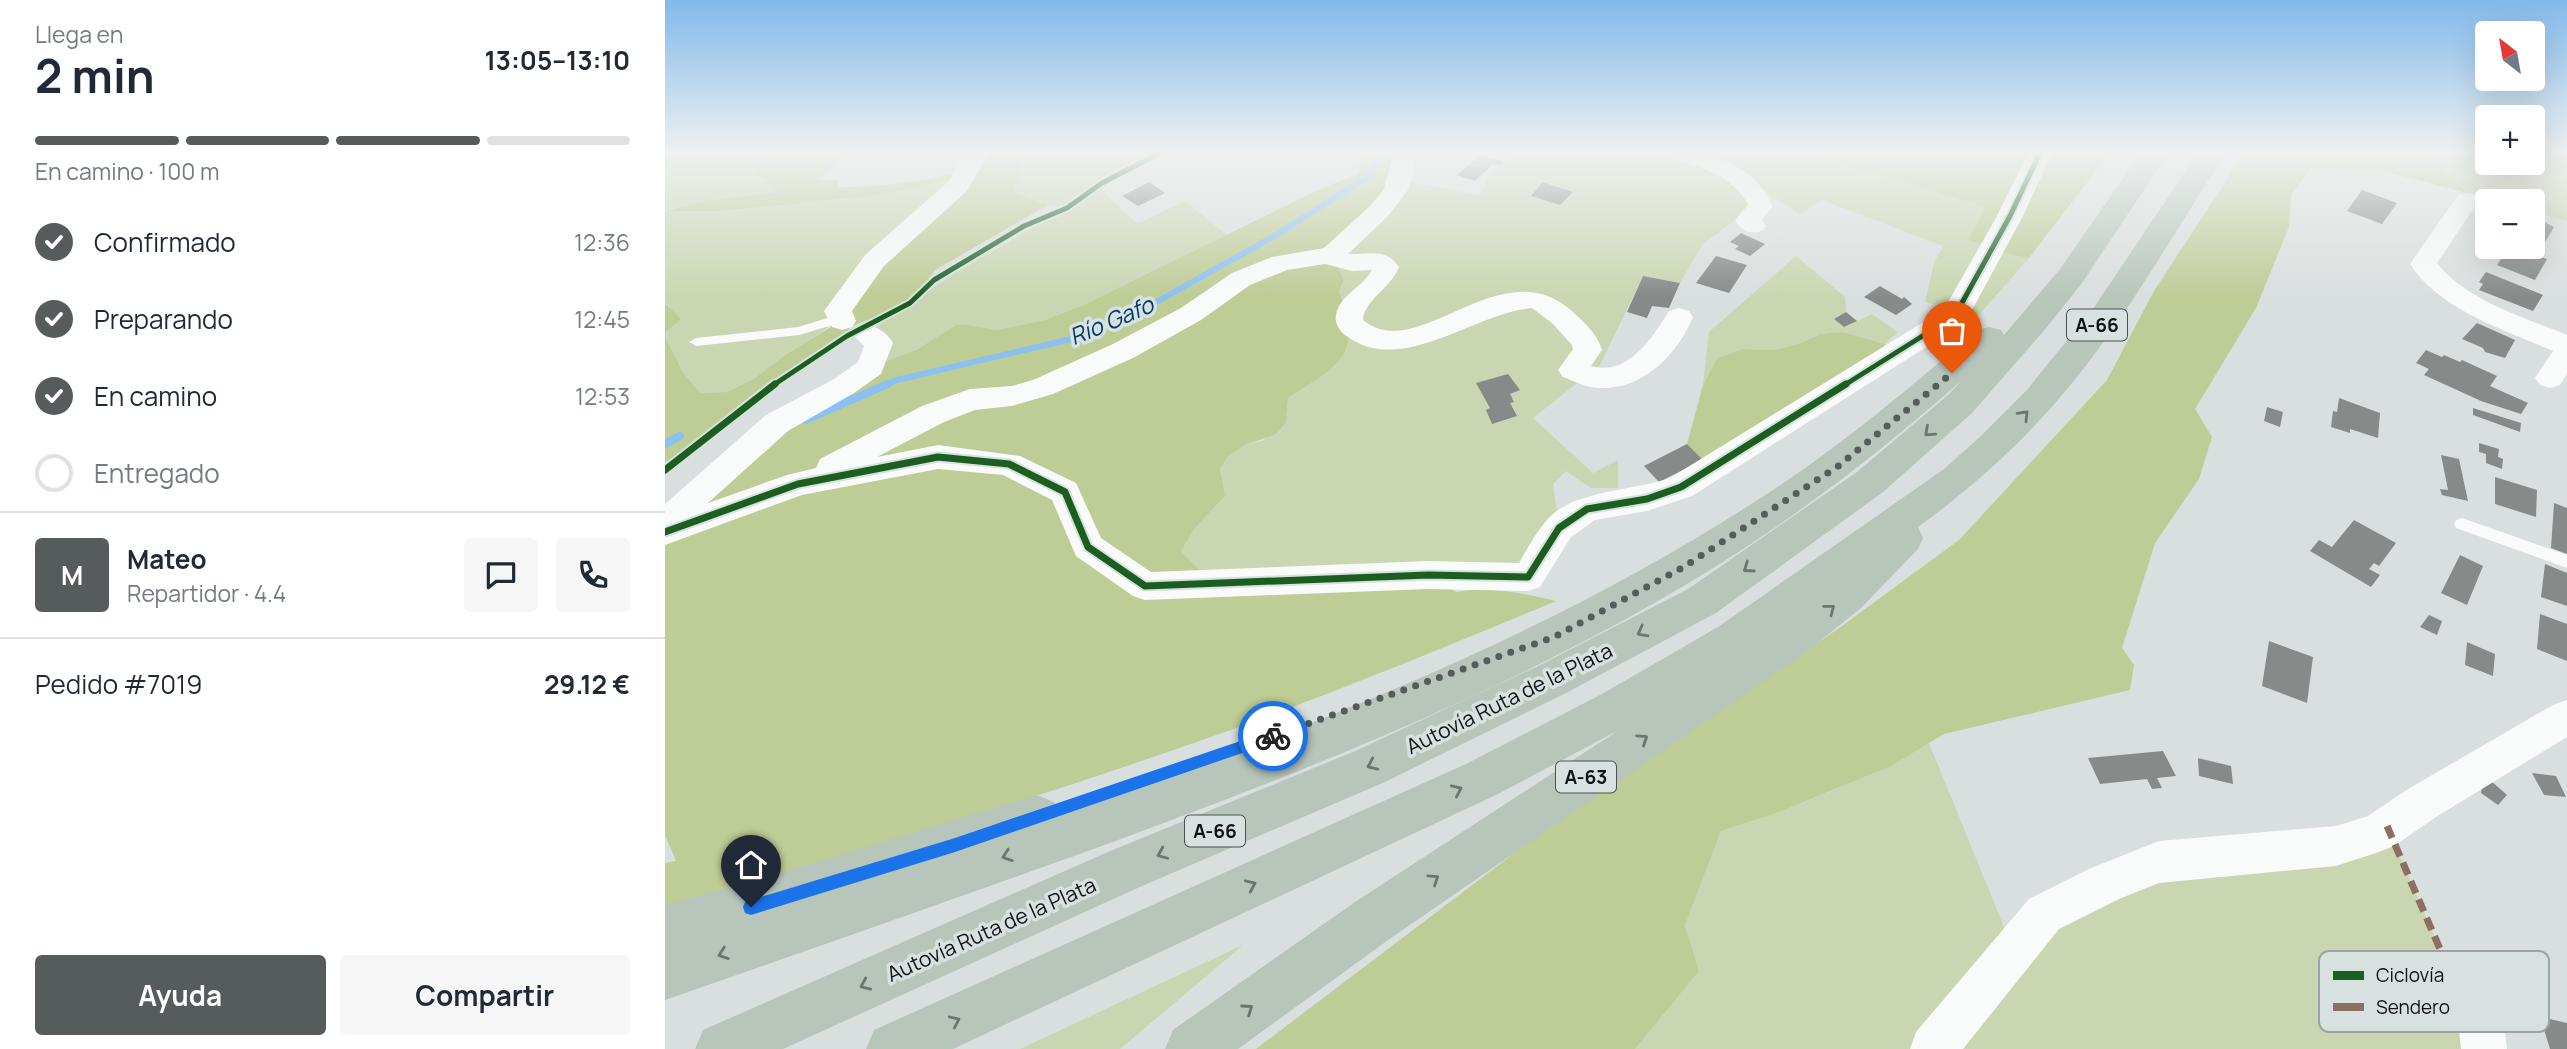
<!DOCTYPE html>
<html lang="es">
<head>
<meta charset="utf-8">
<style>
  body { margin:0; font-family:Manrope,sans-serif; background:#f6f6f7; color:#1f2937; height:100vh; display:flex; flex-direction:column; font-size:26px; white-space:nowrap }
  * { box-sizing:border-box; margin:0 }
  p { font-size:23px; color:#747a83 }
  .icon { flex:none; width:38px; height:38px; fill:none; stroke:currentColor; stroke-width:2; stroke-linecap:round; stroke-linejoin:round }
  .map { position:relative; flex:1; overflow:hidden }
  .panel { display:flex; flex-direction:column; background:#fff; width:665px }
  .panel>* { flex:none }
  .needle { width:46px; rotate:329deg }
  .controls { position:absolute; left:1810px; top:21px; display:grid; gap:14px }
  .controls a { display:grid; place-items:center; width:70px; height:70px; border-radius:7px; background:#fff; box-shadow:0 7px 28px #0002; font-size:35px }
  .pin { position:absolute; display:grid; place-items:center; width:60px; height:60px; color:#fff; margin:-72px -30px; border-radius:50% 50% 50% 0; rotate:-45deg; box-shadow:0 0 7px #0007 }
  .pin .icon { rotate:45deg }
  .courier { position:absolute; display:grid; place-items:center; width:70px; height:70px; margin:-35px; border:5px solid #1a73e8; border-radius:50%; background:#fff; color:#222; box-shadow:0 2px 9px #0007 }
  .summary em { font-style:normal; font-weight:700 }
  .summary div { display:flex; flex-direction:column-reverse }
  .summary { display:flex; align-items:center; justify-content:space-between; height:119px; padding:0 35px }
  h1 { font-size:46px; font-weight:700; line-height:52px }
  .bar { display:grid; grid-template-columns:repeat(4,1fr); gap:10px 7px; align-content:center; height:84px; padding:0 35px }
  .bar i { height:9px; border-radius:5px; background:#e0e1e3 }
  .bar .active { background:#565b5b }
  .bar p { grid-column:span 4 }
  .line { display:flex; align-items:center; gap:18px; padding:0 35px; border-top:2px solid #e0e1e3 }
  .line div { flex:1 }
  .round { display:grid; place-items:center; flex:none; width:74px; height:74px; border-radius:7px; background:#f6f6f7 }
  ol { padding:0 35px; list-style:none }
  li { display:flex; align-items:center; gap:21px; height:77px }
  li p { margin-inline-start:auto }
  li .icon { padding:7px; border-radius:50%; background:#565b5b; color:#fff; stroke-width:4 }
  li:last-child { color:#747a83 }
  li i { width:38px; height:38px; border:4px solid #e0e1e3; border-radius:50% }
  .cta { display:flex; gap:14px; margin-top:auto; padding:14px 35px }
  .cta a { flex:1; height:80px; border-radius:7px; background:#565b5b; color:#fff; font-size:28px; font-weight:700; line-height:80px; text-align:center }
  .cta a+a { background:#f6f6f7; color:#1f2937 }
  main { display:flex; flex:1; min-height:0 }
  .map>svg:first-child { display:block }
  .green { fill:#cad6b1 }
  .forest { fill:#becc96 }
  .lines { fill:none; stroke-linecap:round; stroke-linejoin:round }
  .stream-far1 { stroke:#8bc1f1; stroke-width:6 }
  .stream { stroke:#8bc1f1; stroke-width:8 }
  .building { fill:#868b8a }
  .lane { fill:#f9fafa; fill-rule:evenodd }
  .street { fill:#f9fafa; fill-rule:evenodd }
  .highway { fill:#b7c5bb; fill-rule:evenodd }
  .quiet { stroke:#8d6e63; stroke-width:7; stroke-dasharray:13 7; stroke-linecap:butt }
  .cycleway-far1-casing { stroke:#d7e1e0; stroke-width:9 }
  .cycleway-casing { stroke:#d7e1e0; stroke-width:11 }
  .cycleway-far1 { stroke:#1b5e20; stroke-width:5 }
  .cycleway { stroke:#1b5e20; stroke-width:7 }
  .oneway { stroke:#6c7570 }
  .route { fill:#1a73e8 }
  .done { stroke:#565b5b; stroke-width:7; stroke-dasharray:0 12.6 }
  .labels { text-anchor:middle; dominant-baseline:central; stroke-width:7; stroke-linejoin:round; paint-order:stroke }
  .shield { fill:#d7e1e0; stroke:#4c5251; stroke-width:2 }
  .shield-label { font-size:19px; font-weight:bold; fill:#101414 }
  .street-label { font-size:21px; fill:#101414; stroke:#d7e1e0 }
  .water-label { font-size:23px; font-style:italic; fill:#013b67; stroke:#d7e1e0 }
  .key { fill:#d7e1e0; stroke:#9ba4a3; stroke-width:2 }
  .key-label { font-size:19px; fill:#101414 }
</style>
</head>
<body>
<main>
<section class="panel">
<div class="summary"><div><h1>2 min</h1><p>Llega en</p></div><em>13:05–13:10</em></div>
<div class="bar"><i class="active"></i><i class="active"></i><i class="active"></i><i></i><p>En camino · 100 m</p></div>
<ol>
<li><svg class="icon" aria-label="check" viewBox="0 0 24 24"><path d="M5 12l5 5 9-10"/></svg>Confirmado<p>12:36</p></li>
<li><svg class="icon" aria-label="check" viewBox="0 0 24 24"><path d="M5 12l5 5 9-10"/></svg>Preparando<p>12:45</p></li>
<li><svg class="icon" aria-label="check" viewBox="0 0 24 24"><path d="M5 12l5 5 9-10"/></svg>En camino<p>12:53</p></li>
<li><i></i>Entregado</li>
</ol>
<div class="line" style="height:126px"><b class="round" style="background:#565b5b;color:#fff">M</b><div><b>Mateo</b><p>Repartidor · 4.4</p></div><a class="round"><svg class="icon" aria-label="chat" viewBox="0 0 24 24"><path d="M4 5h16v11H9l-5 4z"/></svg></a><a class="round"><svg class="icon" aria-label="phone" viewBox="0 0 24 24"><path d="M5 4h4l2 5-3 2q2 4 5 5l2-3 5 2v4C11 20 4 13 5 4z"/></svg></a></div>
<div class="line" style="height:91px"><div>Pedido #7019</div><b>29.12 €</b></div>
<div class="cta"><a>Ayuda</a><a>Compartir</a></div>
</section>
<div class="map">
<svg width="1902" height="1049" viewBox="0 0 1902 1049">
  <rect width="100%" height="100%" fill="#d9dfde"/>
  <g class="green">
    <path d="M0 151H100L92 174 99 177 115 192 44 200 0 210Z"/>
    <path d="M358 151H502L436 189 472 224 520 201 563 236 419 305 380 320 332 330 304 325H291L251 350 206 367 201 334 290 273 401 209 383 205 350 193 347 186 358 171Z"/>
    <path d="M840 151H1010L1049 165 1096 206 1069 221 1038 244 1015 283 978 276 935 365 868 418 928 473 953 460V488H926L901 471 888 484 894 528 863 577 536 571 516 551 530 528 560 496 555 469 563 456 580 445 597 441 621 422 623 399 679 301 674 291 679 280 671 261 733 180 815 195 824 177 849 155Z"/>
    <path d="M1024 151H1446L1364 258 1314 315 1260 302 1269 263 1278 246 1157 200 1135 215 1066 168Z"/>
    <path d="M1822 151V163H1867V151H1902V221L1867 212V201C1811 201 1806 198 1765 159L1762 152Z"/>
    <path d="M285 180 163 314 162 328 90 378 62 392 35 393 17 373 1 339 4 305 0 303V211H55L216 195Z"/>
    <path d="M1131 256 1180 297 1181 312 1169 319 1179 327 1207 314 1233 332 1220 344 1178 332 1155 334 1136 343 1109 350 1078 349 1052 358 1038 385 1044 332Z"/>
    <path d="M1264 743 1348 949 1268 1049H970L1034 971 1020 925 1056 831C1127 807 1199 782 1264 743Z"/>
    <path d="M1726 836 1778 956 1804 1001 1796 1008 1804 1049H1293L1406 911 1463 884Z"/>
    <path d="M578 945 455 1049H355Z"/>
  </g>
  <g class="forest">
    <path d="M100 151H184L153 180H173L172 187C214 187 252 183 292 172L285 180 216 195 55 211H0L44 200 114 192 100 178 92 175Z"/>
    <path d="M323 151 338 154 357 151 360 157 356 163 358 171 348 186 350 193 383 205 270 270 245 303 185 327 182 336 90 397 0 468V303L16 319 1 332V339L18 373 35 393 62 392 90 378 122 354 176 321 173 311Z"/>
    <path d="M697 151H741L731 190 671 261 679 280 674 291C700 355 672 366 623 398L621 422 611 434 580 445 563 456 555 469 560 496 530 528 516 551 536 571 763 575 791 592C826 586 857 593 891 601 759 656 627 710 491 756 329 812 164 860 0 908V863L11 861 0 835V523L206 367 251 350 291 325H304L332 330 380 320 419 305 653 190 693 174Z"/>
    <path d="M1139 151H1446L1364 258 1340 253 1303 239 1321 207Z"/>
    <path d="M1581 151H1763L1765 159 1803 193 1717 171 1646 168 1626 195 1624 227 1591 308 1530 409 1547 437 1534 479 1490 543 1457 648 1469 665 1465 690 1279 734 1226 766 1114 812 1056 831 1020 925 1034 971 970 1049H591L860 845 1177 626 1294 540 1442 380 1489 291Z"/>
    <path d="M1178 332 1220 344 1217 355 1038 460 1022 444 1038 385 1052 358 1078 349 1109 350 1136 343 1155 334Z"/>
  </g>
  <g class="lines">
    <path class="stream-far1" d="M219 386 232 380 402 340 488 304 611 235 704 176 716 151"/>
    <g class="stream">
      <path d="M140 420 223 384"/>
      <path d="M0 444 15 436"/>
    </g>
  </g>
  <g class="building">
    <path d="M815 155 840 162 835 166 828 164 810 181 792 175Z"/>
    <path d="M484 182 500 193 473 206 457 196Z"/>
    <path d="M877 183H880L908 192 895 205 866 196Z"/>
    <path d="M1697 190 1732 203 1717 224 1682 211Z"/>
    <path d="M1867 216 1889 227 1877 247 1867 244Z"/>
    <path d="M1076 233 1100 244 1085 256 1070 249 1074 246 1065 242Z"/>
    <path d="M1844 247 1882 259 1870 280 1832 265Z"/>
    <path d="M1051 256 1082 265 1064 293 1031 283Z"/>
    <path d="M1821 272 1878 295 1868 311 1814 290 1818 284 1814 282Z"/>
    <path d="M978 276 1015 283 1004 308 987 306 982 318 962 312Z"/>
    <path d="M1215 286 1237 299 1239 297 1247 304 1231 315 1199 297Z"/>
    <path d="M1181 312 1192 321 1179 327 1169 319Z"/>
    <path d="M1812 323 1850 340 1840 358 1820 352 1818 348 1797 339Z"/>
    <path d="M1761 350 1777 357 1779 355 1795 362 1797 360 1832 376 1825 386 1863 403 1856 414 1816 401 1759 375 1764 369 1751 363Z"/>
    <path d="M843 374 855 390 845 394 849 402 845 403 852 416 827 424 821 410 825 408 811 383Z"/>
    <path d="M1674 398 1715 413 1713 438 1685 429V433L1666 427 1668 411 1672 412Z"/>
    <path d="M1602 407 1618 412 1615 427 1599 421Z"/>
    <path d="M1808 408 1856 423 1855 432 1808 415Z"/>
    <path d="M1814 443 1834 449 1833 457 1838 459 1837 469 1821 463V454L1814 452Z"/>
    <path d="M1022 444 1038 460 994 482 979 466Z"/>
    <path d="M1776 455 1794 459 1803 501 1777 495 1775 489 1783 490Z"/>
    <path d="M1830 477 1872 490 1871 517 1830 504Z"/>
    <path d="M1889 503 1902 508V554L1886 548Z"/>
    <path d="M1689 520 1731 543 1714 566 1709 563 1704 569 1715 575 1706 587 1645 551 1654 540 1667 547Z"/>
    <path d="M1795 555 1818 566 1802 605 1776 593Z"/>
    <path d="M1880 564 1902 573V606L1876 597Z"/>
    <path d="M1875 614 1902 624V661L1872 649Z"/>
    <path d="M1764 615 1777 621 1772 635 1755 627Z"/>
    <path d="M1604 641 1648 657 1642 703 1597 686Z"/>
    <path d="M1802 642 1830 654 1828 676 1800 665Z"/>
    <path d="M1498 751 1511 776 1492 778 1497 788 1487 789 1482 779 1435 784 1423 758Z"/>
    <path d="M1533 758 1566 766 1568 784 1534 776Z"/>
    <path d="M1867 773 1891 776 1901 797 1879 795Z"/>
    <path d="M1825 780 1842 795 1833 805 1816 793 1817 786Z"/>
    <path d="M1851 997 1872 1001 1876 1017 1902 1023V1049H1885L1877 1023 1846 1016 1844 1006 1854 1009Z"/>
  </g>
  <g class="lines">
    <g class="lane">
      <path d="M176 314 183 318 181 321 134 335 31 346 24 342 31 338 133 327Z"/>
      <path d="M1797 518 1902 555V568L1791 528 1789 524 1791 520Z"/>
    </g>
    <g class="street">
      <path d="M301 151H325L302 191 219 266 187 311 191 321 187 327 177 330 167 327 159 311 201 254 283 182Z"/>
      <path d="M729 151H753L743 190 723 216 683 254C703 255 721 247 734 267 727 287 699 300 698 320 753 366 837 246 908 312 920 323 933 335 937 350L926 366C964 377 988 336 1004 311L1014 308 1024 311 1028 317C1012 355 978 390 934 388 922 388 909 381 898 377L893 370 908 349 907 345 887 323 867 308C811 312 737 376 683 337 676 333 669 324 671 315 674 295 698 287 707 270L687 271 660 264 622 270 585 285 536 320 468 358 388 394 347 406 310 410 279 422 212 457 273 445 355 456 411 483 436 538 486 572 763 561 854 563C862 549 870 534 881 521 906 490 968 491 1005 478L1257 323 1282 304 1332 216 1364 151H1388L1358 216 1307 310 1277 337 1027 496 982 511 930 520 906 537 875 587 863 591 763 589 480 600 468 596 411 556 387 500 338 475 273 469 137 495 0 545V504L101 415 169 379 193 362 199 346 187 334 191 327C206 323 220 329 228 343L216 374 189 393 123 431 43 503 122 475 151 468 155 459 257 406 305 389 347 386 368 380 448 344 516 308 567 273 607 257 659 248 705 206 719 189Z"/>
      <path d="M998 151C1045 151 1086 161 1108 206L1097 220 1101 226 1097 231C1083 235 1078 231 1070 220L1083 205C1069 175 1031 166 1002 156Z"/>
      <path d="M1802 193 1811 195 1814 200 1772 263C1802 301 1859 317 1902 335V374L1895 385 1885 388 1875 385 1870 378 1888 351C1838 329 1776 311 1745 264L1793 195Z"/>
      <path d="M1902 700V737L1771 817 1729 846 1714 852 1671 866 1494 883 1454 899 1394 929 1298 1049H1245L1251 1032 1364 899 1424 869 1494 841 1671 826 1703 816 1743 789 1888 705Z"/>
      <path d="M1816 997 1832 1004 1839 1020 1842 1049H1796L1793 1020 1800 1004Z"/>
    </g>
    <g class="highway">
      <path d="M1477 151H1505L1417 283 1382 327 1307 413 1218 492 1051 613 903 692 720 782 477 886 118 1049H30L38 1030 443 852 688 752 873 666 1023 589 1192 472 1283 395 1297 380C1241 430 1182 477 1121 520 906 670 643 771 398 860 266 907 133 954 0 1000V905L86 882 372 795 389 802 394 815C636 732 876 640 1091 501 1170 451 1241 391 1312 330L1324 327 1336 330 1339 335 1395 269Z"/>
      <path d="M1534 151H1562C1506 237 1452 335 1384 410 1344 455 1301 492 1253 527L1258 538 1253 549 1196 608 1140 653 726 938 573 1049H500L508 1030 690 902 954 730 833 794 288 1049H201L209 1030 801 764 937 694 1053 627 1279 469 1316 436 1361 391 1430 306Z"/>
    </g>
    <path class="quiet" d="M1722 826 1778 956 1816 1020"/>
    <g class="cycleway-far1-casing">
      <g id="cycleway-far1">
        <path d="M107 386 182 336 245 303 269 280 359 226 402 208 437 183 499 151"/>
        <path d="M1178 386 1267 330 1293 310 1345 216 1376 151"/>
      </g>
    </g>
    <g class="cycleway-casing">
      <g id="cycleway">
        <path d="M0 470 110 384"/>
        <path d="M0 532 133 484 273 457 344 464 400 492 423 547 480 586 763 575 863 577 894 528 922 509 982 499 1016 487 1181 384"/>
      </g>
    </g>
    <use href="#cycleway-far1" class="cycleway-far1"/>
    <use href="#cycleway" class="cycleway"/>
  </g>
  <defs><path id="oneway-chevron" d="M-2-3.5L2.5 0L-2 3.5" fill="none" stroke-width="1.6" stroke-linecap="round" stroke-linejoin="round" transform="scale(1.75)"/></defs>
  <g class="oneway">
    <use href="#oneway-chevron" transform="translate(1359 415) rotate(-46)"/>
    <use href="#oneway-chevron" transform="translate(1264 432) rotate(138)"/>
    <use href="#oneway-chevron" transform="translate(1083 568) rotate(145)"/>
    <use href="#oneway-chevron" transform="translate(1165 609) rotate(-38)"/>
    <use href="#oneway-chevron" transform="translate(977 632) rotate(152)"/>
    <use href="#oneway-chevron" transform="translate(978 739) rotate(-34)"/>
    <use href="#oneway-chevron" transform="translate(707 765) rotate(156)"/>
    <use href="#oneway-chevron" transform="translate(792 790) rotate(-25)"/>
    <use href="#oneway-chevron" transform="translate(497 854) rotate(157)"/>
    <use href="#oneway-chevron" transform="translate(342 856) rotate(161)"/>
    <use href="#oneway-chevron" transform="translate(769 879) rotate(-34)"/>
    <use href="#oneway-chevron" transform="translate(586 885) rotate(-24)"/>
    <use href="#oneway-chevron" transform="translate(58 954) rotate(161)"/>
    <use href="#oneway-chevron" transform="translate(200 985) rotate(156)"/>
    <use href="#oneway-chevron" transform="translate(583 1009) rotate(-35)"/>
    <use href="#oneway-chevron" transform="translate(290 1021) rotate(-25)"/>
  </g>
  <linearGradient id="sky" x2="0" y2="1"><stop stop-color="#83b9ec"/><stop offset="0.51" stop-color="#eef1f0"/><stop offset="1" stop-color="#eef1f0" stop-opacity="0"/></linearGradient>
  <rect width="1902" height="298" fill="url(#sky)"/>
  <path class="route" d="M608 730 614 736 612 741 290 852 86 915 80 913 78 907 80 902 86 900 290 838Z"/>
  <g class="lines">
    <path class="done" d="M608 736 889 637 1017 568 1172 467 1287 373"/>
  </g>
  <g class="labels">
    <g class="shield">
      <rect x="1402" y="309.5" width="60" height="31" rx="5"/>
      <rect x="891" y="761.5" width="60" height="31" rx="5"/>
      <rect x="520" y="815.5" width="60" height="31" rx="5"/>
    </g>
    <g class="shield-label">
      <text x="1432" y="325">A-66</text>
      <text x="921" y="777">A-63</text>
      <text x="550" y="831">A-66</text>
    </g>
    <g class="street-label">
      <text transform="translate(844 698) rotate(-26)">Autovía Ruta de la Plata</text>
      <text transform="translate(326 929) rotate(-24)">Autovía Ruta de la Plata</text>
    </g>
    <g class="water-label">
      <text transform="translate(446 320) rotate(-23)">Río Gafo</text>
    </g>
  </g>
  <rect x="1654" y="951" width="230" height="81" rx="10" class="key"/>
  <rect x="1668" y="971" width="31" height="9" fill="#1b5e20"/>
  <rect x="1668" y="1003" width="31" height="8" fill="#8d6e63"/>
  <g class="key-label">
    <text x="1711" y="982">Ciclovía</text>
    <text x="1711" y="1014">Sendero</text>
  </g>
</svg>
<div class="controls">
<a><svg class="needle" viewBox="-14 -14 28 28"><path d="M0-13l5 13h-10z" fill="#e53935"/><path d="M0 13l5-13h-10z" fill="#747a83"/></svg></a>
<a>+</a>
<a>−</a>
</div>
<div class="pin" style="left:1287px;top:373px;background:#ea580c"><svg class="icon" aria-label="bag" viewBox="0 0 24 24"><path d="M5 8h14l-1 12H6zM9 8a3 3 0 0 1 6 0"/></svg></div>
<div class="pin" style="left:86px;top:907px;background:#1f2937"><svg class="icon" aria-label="home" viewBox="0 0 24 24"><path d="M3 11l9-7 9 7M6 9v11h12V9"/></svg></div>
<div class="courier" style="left:608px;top:736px"><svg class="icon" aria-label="bike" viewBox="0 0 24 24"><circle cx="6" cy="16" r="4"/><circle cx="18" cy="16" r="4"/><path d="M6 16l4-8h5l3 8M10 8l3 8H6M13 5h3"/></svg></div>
</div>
</main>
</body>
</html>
